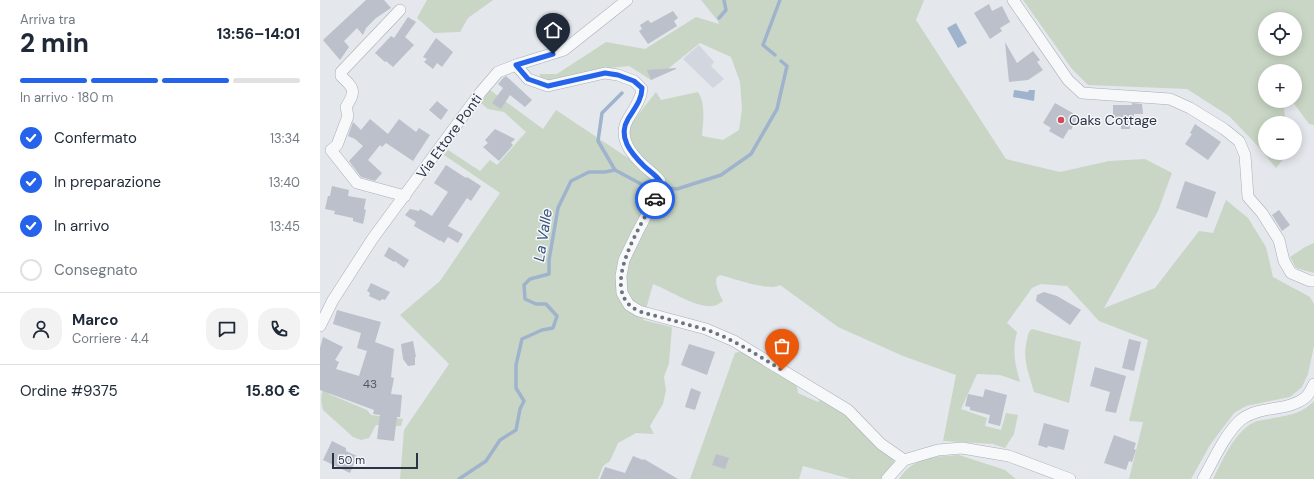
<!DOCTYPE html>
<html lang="it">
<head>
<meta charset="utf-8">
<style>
  body { margin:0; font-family:"DM Sans",sans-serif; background:#f2f2f3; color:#1f2937; height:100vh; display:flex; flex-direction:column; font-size:15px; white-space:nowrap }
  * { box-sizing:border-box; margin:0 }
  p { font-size:13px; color:#747a83 }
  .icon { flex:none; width:22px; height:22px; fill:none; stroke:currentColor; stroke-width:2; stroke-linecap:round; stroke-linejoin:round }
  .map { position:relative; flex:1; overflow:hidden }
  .sheet { display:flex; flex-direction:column; background:#fff; width:320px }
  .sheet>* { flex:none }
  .tools { position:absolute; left:938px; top:12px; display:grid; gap:8px }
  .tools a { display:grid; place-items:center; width:44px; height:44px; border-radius:50%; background:#fff; box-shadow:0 2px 10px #0003; font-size:20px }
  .scale { position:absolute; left:12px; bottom:10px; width:86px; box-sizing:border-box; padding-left:4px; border:2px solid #2b3445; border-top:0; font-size:11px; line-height:14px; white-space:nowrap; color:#2b3445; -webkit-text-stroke:3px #f4f6f9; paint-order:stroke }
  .pin { position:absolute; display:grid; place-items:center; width:34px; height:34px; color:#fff; margin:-41px -17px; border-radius:50% 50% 50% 0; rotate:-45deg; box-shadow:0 0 4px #0007 }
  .pin .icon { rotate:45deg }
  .courier { position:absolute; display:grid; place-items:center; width:40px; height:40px; margin:-20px; border:3px solid #2563eb; border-radius:50%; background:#fff; color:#222; box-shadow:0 1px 5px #0007 }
  .overview em { font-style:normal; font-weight:800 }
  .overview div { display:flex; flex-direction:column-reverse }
  .overview { display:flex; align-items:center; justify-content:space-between; height:68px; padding:0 20px }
  h1 { font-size:26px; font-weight:800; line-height:30px }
  .bar { display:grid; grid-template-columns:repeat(4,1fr); gap:6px 4px; align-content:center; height:48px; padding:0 20px }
  .bar i { height:5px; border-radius:3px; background:#e0e1e3 }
  .bar .selected { background:#2563eb }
  .bar p { grid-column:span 4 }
  .line { display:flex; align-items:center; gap:10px; padding:0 20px; border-top:1px solid #e0e1e3 }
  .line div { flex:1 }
  .round { display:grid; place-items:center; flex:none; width:42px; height:42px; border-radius:16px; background:#f2f2f3 }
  ol { padding:0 20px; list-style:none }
  li { display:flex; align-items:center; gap:12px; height:44px }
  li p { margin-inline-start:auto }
  li .icon { padding:4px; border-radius:50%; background:#2563eb; color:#fff; stroke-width:4 }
  li:last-child { color:#747a83 }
  li i { width:22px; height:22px; border:2px solid #e0e1e3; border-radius:50% }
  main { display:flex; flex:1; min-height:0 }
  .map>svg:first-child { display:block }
  .built { fill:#d2d6de }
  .green { fill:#c9d6c5; fill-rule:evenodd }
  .water { fill:#9fb4cc }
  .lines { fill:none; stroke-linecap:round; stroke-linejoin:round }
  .stream { stroke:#9fb4cc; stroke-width:3.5 }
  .building { fill:#bbc0ca }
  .minor-casing { stroke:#a9aeb7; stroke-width:12 }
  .minor { stroke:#f7f8fa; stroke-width:11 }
  .done { stroke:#6c737f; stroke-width:4; stroke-dasharray:0 7.2 }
  .route { stroke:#2563eb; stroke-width:5 }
  .poi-dot { fill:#d1495b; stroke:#f4f6f9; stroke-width:1.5 }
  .labels { text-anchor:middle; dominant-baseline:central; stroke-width:3; stroke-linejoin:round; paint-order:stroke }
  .number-label { font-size:12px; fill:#4f5766 }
  .poi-label { font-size:14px; fill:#2b3445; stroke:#f4f6f9; text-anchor:start }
  .street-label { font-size:14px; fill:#2b3445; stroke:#f4f6f9 }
  .water-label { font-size:15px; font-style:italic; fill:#34527a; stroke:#f4f6f9 }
</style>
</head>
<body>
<main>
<section class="sheet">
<div class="overview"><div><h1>2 min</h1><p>Arriva tra</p></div><em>13:56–14:01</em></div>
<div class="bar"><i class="selected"></i><i class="selected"></i><i class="selected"></i><i></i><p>In arrivo · 180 m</p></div>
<ol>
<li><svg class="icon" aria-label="check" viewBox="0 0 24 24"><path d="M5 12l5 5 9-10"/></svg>Confermato<p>13:34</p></li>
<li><svg class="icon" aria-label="check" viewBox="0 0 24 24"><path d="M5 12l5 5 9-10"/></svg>In preparazione<p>13:40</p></li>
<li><svg class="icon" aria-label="check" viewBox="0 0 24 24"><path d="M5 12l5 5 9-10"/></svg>In arrivo<p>13:45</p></li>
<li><i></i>Consegnato</li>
</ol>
<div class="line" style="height:72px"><a class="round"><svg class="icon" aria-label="person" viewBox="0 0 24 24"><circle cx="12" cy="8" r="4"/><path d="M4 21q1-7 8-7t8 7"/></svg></a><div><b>Marco</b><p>Corriere · 4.4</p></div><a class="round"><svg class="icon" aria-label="chat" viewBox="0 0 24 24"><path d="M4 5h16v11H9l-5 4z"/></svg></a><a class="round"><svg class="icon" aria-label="phone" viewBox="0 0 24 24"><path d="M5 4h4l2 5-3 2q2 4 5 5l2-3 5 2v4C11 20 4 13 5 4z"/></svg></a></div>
<div class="line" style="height:52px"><div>Ordine #9375</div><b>15.80 €</b></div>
</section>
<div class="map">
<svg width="994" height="479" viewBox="0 0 994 479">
  <rect width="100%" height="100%" fill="#e4e7ec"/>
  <path class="built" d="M379 45 394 62 391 66 404 79 393 88 363 59Z"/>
  <g class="green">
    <path d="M107 0H173L148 18 140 32 114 33 97 18Z"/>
    <path d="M381 0H604L596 20 686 159 740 172 789 161 825 159 852 173 838 211 784 308 835 288 879 231 893 233 906 200 928 218 946 247 953 277 990 297 994 304V346L988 374 982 387 970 397 926 406 914 413 890 445 871 479H809L823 422 809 421 828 340 779 321 747 286 721 284 712 288 687 323 697 332C692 352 695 363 700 382L680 375 657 374 641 409 667 418 665 426 681 430 686 413 698 415 694 434 685 448 673 444 623 441 636 375 583 356 518 327 460 285C451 292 412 278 400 275L397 277C394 285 400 294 403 301 400 303 396 306 392 306 376 308 349 290 333 284L323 320 352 327 349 363 344 377 346 390 343 404 330 426 334 434 316 433 298 443 290 461 283 466 278 479H80L84 430 129 364 80 315 120 281 180 193 124 155 128 150 160 171 170 160 177 165 206 132 184 112 168 109 161 103 170 90 223 129 236 110 308 158 323 159 312 145 310 134V125L336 92 341 100 378 92C386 104 383 122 382 136L403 140 419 130 422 109 420 82 411 57 380 43 344 72 331 80 309 66 280 69 230 81 220 79V74H237L286 42 325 49 376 17 399 24 398 21Z"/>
    <path d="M703 0H994V125L989 124 972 101H975V71H945V101H963L966 123H945V153H968L956 168 935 143 909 116 867 89 768 85 752 69ZM945 19H975V49H945Z"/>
    <path d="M994 243V273L976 268 970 257 985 247Z"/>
    <path d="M712 329 761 342 749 403 714 392C709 373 702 359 707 340 708 335 708 332 712 329Z"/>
    <path d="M422 351 453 372 457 370 476 382 478 393 498 402 500 400 529 417 573 457 574 463 570 467 561 479H531L483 466 479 479H370L415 353Z"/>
    <path d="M7 381 13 383 9 394 47 410 51 415 83 419 81 426 56 425 49 438 41 440 33 437 3 410C0 400 1 390 7 381Z"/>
    <path d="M994 401V479H893C903 460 915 429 937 421 941 420 945 420 949 419 968 415 980 415 994 401Z"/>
    <path d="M639 455 685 470 696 479H579C594 456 614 457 639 455Z"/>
  </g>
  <g class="water">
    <path d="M636 23 647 43 638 48 627 28Z"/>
    <path d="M694 90 708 92 709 90H715L714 101 693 97Z"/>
  </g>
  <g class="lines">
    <g class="stream">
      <path d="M399 18 406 10 404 0"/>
      <path d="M455 55 443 45 460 0"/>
      <path d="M295 170 278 141 282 113 302 93"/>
      <path d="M139 479 166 461 180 440 196 430 200 409 204 401 196 388V365L202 339 222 330 233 328 237 316 226 304H216L205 299 204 285 210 279 229 274V260L238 208 251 181 269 172H285L295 170 323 185 357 189 401 175 431 154 457 109 467 66 461 61"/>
    </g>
  </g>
  <g class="building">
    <path d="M46 0H64L71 8 56 18 46 28 43 35 37 28 24 41 29 47 20 60 3 40Z"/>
    <path d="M669 4 672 11 682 6 690 22 680 28 682 31 670 39 654 13Z"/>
    <path d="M353 11 358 18 354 21 357 26 328 44 319 31 322 29 320 25 328 20 331 23Z"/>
    <path d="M88 17 96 22 85 37 94 45 73 67 66 61 65 62 55 53 71 36 74 38Z"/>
    <path d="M116 38 133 52 122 67 117 63 113 69 104 62 107 59 103 57Z"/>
    <path d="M685 42 697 63 713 51 720 60 717 62 723 70 708 80 689 82Z"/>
    <path d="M356 68V69L331 80 327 70Z"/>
    <path d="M186 76 212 100 205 107 190 95 181 109 172 103 183 88 178 84 183 78Z"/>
    <path d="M117 101 128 110 121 120 109 110Z"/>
    <path d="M735 103 758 116 751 130 749 129 743 139 729 131 731 128 723 123Z"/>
    <path d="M812 103 822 104 823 114H814V118H813V124H810V129H801V119H795V116H793V105H812Z"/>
    <path d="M50 119 68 134 79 119 96 132 99 128 110 135 93 161 66 143 62 147 60 145 48 160 62 173 55 181 41 177 29 161 43 146 35 139 28 136 33 122 41 130Z"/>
    <path d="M875 124 901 142 888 160 865 144 872 134 870 133Z"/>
    <path d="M175 129 195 139 191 143 193 145 179 161 163 147 168 143 165 140Z"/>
    <path d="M126 165 146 178 147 177 161 186 151 201 147 198 128 226 143 234 138 243 128 237 124 243 120 240V241L94 226 96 222 85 215 90 209 99 211 100 209 112 216 128 192 114 183Z"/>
    <path d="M865 181 896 192 887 218 856 208Z"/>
    <path d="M12 186 29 190 28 196 46 199 44 209 46 210 43 224 33 221V218L14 214 15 211 5 209 8 196H10Z"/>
    <path d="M959 210 970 225 962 231 952 215Z"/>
    <path d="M69 247 89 260 84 268 75 261 74 262 64 256Z"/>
    <path d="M51 283 70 292 65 300 62 299 60 301 49 296 50 293 47 291Z"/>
    <path d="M724 292 737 296 761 310 750 325 716 301 717 295Z"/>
    <path d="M17 310 61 322 55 342 74 349 71 377 74 378 71 394 82 395 80 417H77L74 441 57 439 60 415 53 414 54 410 0 390V348L3 337 23 347 15 360 19 362 16 369 39 376 47 351 37 348 41 333 13 324Z"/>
    <path d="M809 339 821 342 814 371 802 368Z"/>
    <path d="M93 341 96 357H95V365L88 366 83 359 81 344Z"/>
    <path d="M369 344 395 352 387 375 361 365Z"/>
    <path d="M775 367 806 376 796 413 785 411 790 392 770 386Z"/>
    <path d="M371 388 381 392 375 410 365 407Z"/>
    <path d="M665 389 687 395 680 426 668 423 670 415 650 410V407L645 406 648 394 663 397Z"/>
    <path d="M724 423 749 430 744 450 728 446 727 448 718 445Z"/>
    <path d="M794 435 816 443 814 449 816 450 812 462 809 461 806 470 784 463Z"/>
    <path d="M12 441 26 448V451L37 456 30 473 3 460Z"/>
    <path d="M396 454 409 458 405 469 392 465Z"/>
    <path d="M313 456 323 460 324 459 358 479H280L285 467 305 473Z"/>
  </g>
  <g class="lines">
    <g class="minor-casing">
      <g id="minor">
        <path d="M693 0 748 80 762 93 850 99 870 108 904 129 919 141 925 155 928 197 942 213 959 240 964 261 971 273 990 281H994"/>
        <path d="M80 10 21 72V76C35 89 36 91 26 107L28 116 17 145 11 150 37 183 85 196"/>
        <path d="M196 65 208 79 228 86 285 73 298 75 314 81 322 89C321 100 314 109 308 119 297 137 311 154 324 166 329 171 335 174 340 181L338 194 318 231 304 260 301 276 302 293 309 305 319 311 386 329 414 341 528 410 561 444 584 460"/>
        <path d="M0 326 13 300 53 238 160 93 178 72 196 65 244 50 307 0"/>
        <path d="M567 479 584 460 618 450 642 448 689 456 750 479"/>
        <path d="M883 479C892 463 907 430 922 419 941 405 968 412 986 397 989 394 992 388 994 384"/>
      </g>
    </g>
    <use href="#minor" class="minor"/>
  </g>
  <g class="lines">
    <path class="done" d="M335 199C321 225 276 293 319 311 326 314 333 315 340 317 355 321 369 325 384 329 412 338 437 355 462 370"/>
    <path class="route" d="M233 54 196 65 208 79 228 86 285 73 298 75 314 81 322 88C322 100 314 109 308 119 297 137 311 153 324 166 329 171 335 174 340 181L338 194 335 199"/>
  </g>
  <circle class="poi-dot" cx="741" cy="120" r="4"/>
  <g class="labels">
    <g class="number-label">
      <text x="50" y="384">43</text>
    </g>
    <g class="poi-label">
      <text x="749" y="120">Oaks Cottage</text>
    </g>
    <g class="street-label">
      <text transform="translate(129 136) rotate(-54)">Via Ettore Ponti</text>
    </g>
    <g class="water-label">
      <text transform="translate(223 235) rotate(-81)">La Valle</text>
    </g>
  </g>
</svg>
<div class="tools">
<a><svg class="icon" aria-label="locate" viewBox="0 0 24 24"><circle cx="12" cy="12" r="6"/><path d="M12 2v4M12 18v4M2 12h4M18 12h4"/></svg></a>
<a>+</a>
<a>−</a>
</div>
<div class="scale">50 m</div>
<div class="pin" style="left:462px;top:370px;background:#ea580c"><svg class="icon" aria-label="bag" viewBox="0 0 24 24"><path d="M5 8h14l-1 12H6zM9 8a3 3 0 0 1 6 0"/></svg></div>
<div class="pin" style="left:233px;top:54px;background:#1f2937"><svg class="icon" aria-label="home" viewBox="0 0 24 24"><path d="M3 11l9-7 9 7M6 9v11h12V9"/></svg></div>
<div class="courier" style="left:335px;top:199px"><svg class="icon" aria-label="car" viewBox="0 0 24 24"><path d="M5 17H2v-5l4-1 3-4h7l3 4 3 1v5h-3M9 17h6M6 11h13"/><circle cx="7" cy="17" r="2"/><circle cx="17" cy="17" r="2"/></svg></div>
</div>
</main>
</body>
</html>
